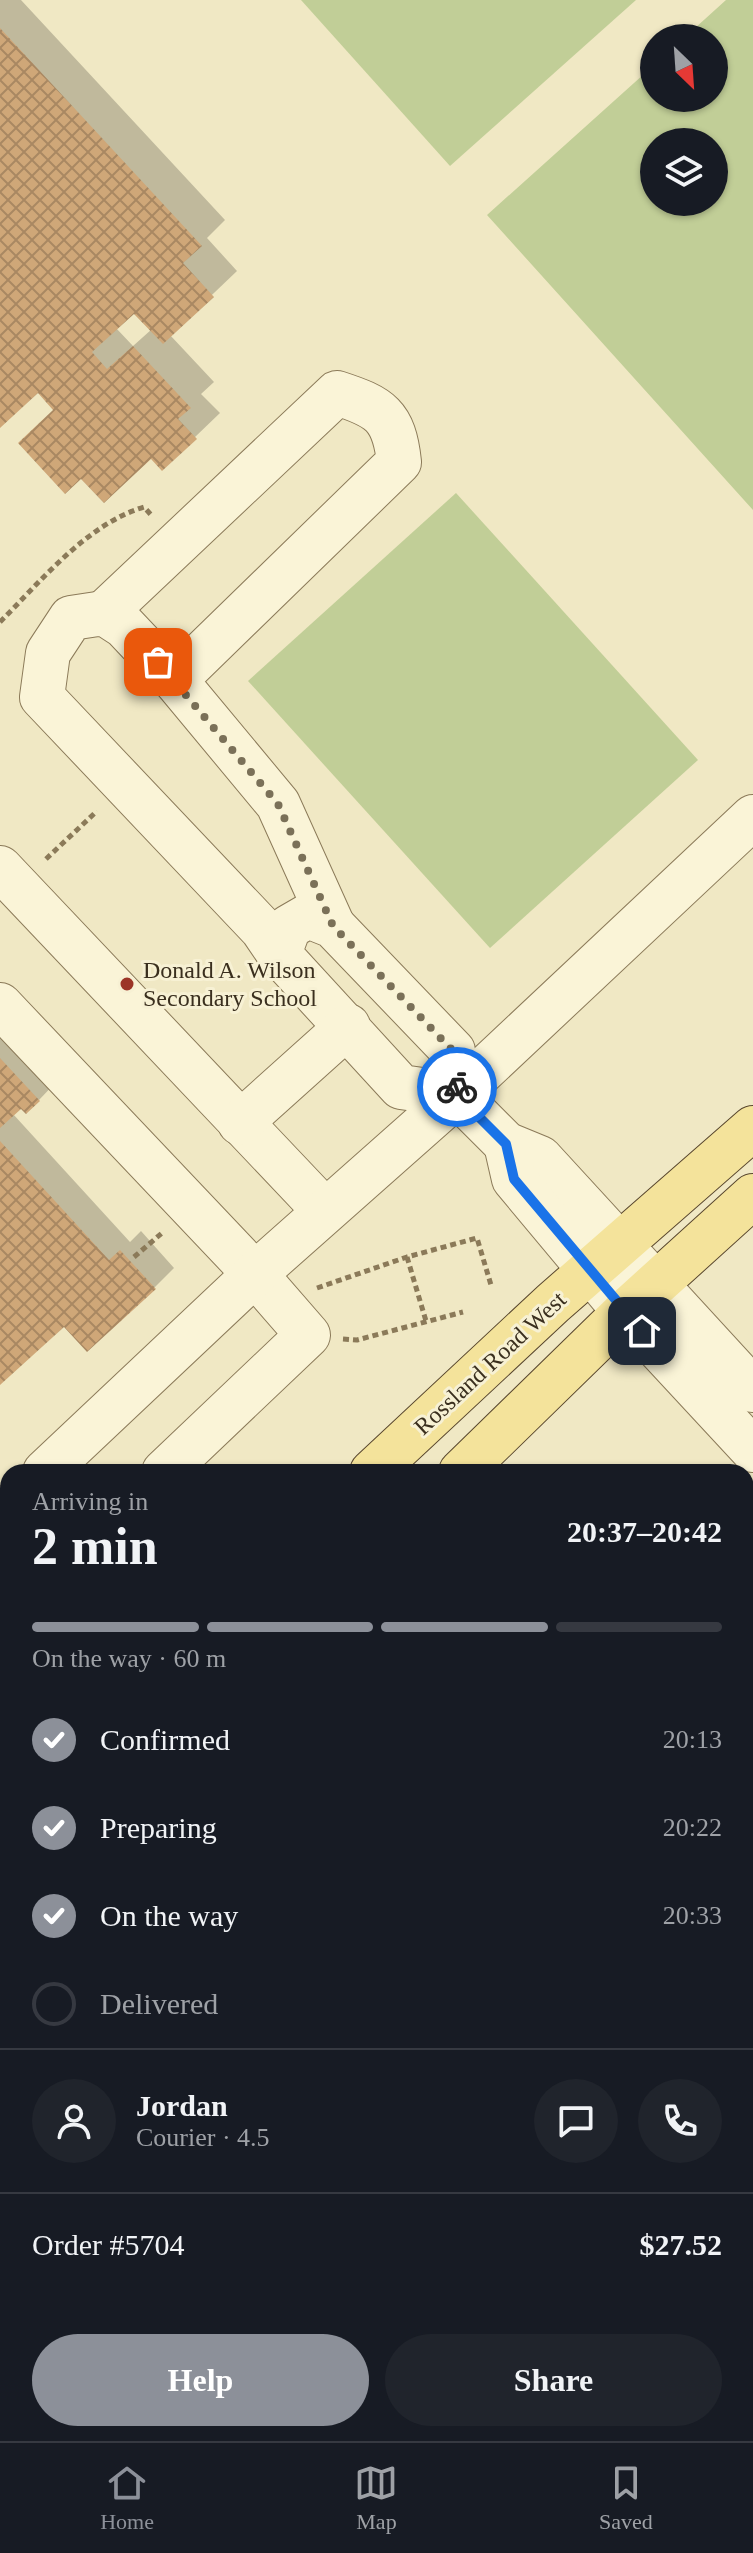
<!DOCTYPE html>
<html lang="en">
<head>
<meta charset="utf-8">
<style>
  body { margin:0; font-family:Georgia,serif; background:#20242c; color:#f1f3f6; height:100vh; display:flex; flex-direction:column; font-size:30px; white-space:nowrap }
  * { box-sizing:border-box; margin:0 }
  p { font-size:26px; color:#9ea1a6 }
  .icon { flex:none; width:44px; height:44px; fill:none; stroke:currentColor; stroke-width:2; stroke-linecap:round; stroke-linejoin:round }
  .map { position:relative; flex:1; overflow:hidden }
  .sheet { position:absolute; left:0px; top:1464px; width:754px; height:978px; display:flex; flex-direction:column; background:#171b24; border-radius:24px 24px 0 0; box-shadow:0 2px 6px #0004 }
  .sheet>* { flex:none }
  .needle { width:52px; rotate:155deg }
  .controls { position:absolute; left:640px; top:24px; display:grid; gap:16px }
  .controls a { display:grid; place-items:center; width:88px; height:88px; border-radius:50%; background:#171b24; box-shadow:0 2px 6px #0004; font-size:40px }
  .pin { position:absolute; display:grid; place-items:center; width:68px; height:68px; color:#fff; margin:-34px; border-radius:16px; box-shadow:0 4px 12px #0006 }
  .courier { position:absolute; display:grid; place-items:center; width:80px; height:80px; margin:-40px; border:6px solid #1a73e8; border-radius:50%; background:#fff; color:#222; box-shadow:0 2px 10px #0007 }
  .summary em { font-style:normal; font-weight:600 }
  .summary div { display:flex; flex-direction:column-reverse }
  .summary { display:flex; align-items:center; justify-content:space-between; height:136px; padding:0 32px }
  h1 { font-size:52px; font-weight:600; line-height:60px }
  .bar { display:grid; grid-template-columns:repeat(4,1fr); gap:12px 8px; align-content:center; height:96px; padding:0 32px }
  .bar i { height:10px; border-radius:6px; background:#363941 }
  .bar .on { background:#8c9099 }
  .bar p { grid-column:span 4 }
  .line { display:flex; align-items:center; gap:20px; padding:0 32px; border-top:2px solid #363941 }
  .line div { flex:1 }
  .round { display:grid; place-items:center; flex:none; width:84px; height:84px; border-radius:42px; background:#20242c }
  ol { padding:0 32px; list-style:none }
  li { display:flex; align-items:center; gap:24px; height:88px }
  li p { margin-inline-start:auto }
  li .icon { padding:8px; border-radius:50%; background:#8c9099; color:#fff; stroke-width:4 }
  li:last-child { color:#9ea1a6 }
  li i { width:44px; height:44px; border:4px solid #363941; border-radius:50% }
  .action { display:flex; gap:16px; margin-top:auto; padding:16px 32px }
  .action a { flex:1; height:92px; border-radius:48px; background:#8c9099; color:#fff; font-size:32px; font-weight:600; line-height:92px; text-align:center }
  .action a+a { background:#20242c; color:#f1f3f6 }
  .menu { display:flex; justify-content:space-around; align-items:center; height:112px; border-top:2px solid #363941; background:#171b24; font-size:22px; color:#9ea1a6 }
  .menu a { display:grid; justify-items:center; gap:4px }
  .menu .on { color:#8c9099 }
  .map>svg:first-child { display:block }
  .green { fill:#c1ce97; fill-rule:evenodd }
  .shadow { fill:#0003; fill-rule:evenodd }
  .building { fill:url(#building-cross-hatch) }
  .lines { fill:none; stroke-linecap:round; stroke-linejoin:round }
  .minor-casing { stroke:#8b7a59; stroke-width:46 }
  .major-casing { stroke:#59472e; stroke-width:46 }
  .path { stroke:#8b7a59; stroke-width:5; stroke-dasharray:6 4; stroke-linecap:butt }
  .minor { stroke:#faf4d7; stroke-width:44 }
  .major { stroke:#f4e39b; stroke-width:44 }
  .done { stroke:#7a7058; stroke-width:8; stroke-dasharray:0 14.4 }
  .route { stroke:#1a73e8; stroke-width:10 }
  .poi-dot { fill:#9c3527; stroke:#f7f1d4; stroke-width:3 }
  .labels { text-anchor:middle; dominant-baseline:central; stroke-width:6; stroke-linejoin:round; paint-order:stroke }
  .poi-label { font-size:24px; fill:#3a2f1e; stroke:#f7f1d4; text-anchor:start }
  .street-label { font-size:24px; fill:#3a2f1e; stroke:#f7f1d4 }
</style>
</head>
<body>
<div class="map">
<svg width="753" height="2441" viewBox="0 0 753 2441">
  <defs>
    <pattern id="building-cross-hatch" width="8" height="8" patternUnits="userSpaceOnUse" patternTransform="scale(2)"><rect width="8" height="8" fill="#cfa778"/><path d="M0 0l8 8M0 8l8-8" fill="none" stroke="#a98862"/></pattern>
  </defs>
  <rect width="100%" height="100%" fill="#f0e8c4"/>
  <g class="green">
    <path d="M301 0H636L450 166Z"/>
    <path d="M726 0H753V510L487 215 654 65V98H714V38H684ZM714 142V202H654V142Z"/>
    <path d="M456 493 698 760 490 948 248 681Z"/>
    <path d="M529 2434H691L703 2441H525Z"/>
  </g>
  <g class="shadow">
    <path d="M0 0H21L225 220 207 238 237 271 170 335 214 382 201 394 220 413 195 437 151 456 55 409 38 390 0 425ZM134 311 152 329 133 346 116 328Z"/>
    <path d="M0 1016 58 1080 39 1100 21 1106 13 1114 130 1242 141 1231 174 1268 154 1288 64 1324 0 1382Z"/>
    <path d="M753 1737V2173L746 2169V1738Z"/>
  </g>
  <g class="building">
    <path d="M0 28 202 246 183 263 214 297 163 344 134 314 92 352 107 369 133 346 191 408 178 419 197 439 162 471 151 459 104 503 81 479 65 494 18 443 53 410 38 393 0 428Z"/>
    <path d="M0 1058 40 1101 26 1114 21 1109 0 1128Z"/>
    <path d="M0 1141 109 1260 120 1250 156 1289 87 1352 64 1327 0 1385Z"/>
    <path d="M746 1755 753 1757V2190L746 2186 750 2173 746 2171Z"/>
    <path d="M746 2229 753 2233V2244L746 2256Z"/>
  </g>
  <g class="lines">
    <g class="minor-casing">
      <g id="minor">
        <path d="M104 613 337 393C380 407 394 415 399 462L175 680"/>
        <path d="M0 868 325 1211"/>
        <path d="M279 954 262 929 42 697 48 653 71 618 104 613 124 626 175 680 278 804 333 926"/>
        <path d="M0 1005 255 1274 308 1335 164 1472"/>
        <path d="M457 1095 401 1087 279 954 289 927 308 916 333 926 453 1051 457 1095 506 1144 540 1158 753 1390"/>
        <path d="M240 1123 348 1026"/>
        <path d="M506 1144 514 1179 625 1312 753 1450"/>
        <path d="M45 1472 255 1274 457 1095 753 817"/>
        <path d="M0 1515 8 1507"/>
        <path d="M0 1628 8 1621"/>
        <path d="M746 1653 753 1673"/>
        <path d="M0 1767 8 1768"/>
        <path d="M746 2211 753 2215"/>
      </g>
    </g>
    <g class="major-casing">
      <g id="major">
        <path d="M372 1472 553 1303 753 1128"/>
        <path d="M461 1472 625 1312 753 1196"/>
        <path d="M0 1832 8 1825"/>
        <path d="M0 1921 8 1913"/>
      </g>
    </g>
    <g class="path">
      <path d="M0 622C41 581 87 524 144 507L152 516"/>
      <path d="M46 859 97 811"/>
      <path d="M134 1257 162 1233"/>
      <path d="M407 1257 426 1321"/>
      <path d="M317 1288 407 1257 477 1238 491 1285"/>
      <path d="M343 1339 357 1340 463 1312"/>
    </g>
    <use href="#minor" class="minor"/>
    <use href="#major" class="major"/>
  </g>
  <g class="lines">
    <path class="done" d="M158 662 278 804 333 926 453 1051 457 1087"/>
    <path class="route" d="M457 1087V1095L506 1144 514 1179 642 1331"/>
  </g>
  <circle class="poi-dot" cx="127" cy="984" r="8"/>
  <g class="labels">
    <g class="poi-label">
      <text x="143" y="970">Donald A. Wilson<tspan x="143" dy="28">Secondary School</tspan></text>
    </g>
    <g class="street-label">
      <text transform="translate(490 1363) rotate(-43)">Rossland Road West</text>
    </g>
  </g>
</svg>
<div class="controls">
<a><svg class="needle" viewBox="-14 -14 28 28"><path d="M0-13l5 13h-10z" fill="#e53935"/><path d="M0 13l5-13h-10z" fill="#9ea1a6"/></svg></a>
<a><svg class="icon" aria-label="layers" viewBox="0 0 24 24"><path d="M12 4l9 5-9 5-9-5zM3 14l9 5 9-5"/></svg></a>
</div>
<div class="pin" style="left:158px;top:662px;background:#ea580c"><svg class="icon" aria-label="bag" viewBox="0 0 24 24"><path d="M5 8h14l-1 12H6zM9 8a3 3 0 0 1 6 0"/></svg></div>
<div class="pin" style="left:642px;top:1331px;background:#1f2937"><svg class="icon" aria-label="home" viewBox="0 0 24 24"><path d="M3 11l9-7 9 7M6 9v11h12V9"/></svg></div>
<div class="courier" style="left:457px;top:1087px"><svg class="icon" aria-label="bike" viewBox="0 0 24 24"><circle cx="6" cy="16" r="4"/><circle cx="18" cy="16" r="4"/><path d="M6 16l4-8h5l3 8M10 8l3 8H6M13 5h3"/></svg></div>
<section class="sheet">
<div class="summary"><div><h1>2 min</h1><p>Arriving in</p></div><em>20:37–20:42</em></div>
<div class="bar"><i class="on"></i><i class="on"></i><i class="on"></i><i></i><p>On the way · 60 m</p></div>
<ol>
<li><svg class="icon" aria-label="check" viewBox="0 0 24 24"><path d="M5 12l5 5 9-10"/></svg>Confirmed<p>20:13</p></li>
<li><svg class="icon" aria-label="check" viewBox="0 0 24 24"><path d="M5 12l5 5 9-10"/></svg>Preparing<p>20:22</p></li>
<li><svg class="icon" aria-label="check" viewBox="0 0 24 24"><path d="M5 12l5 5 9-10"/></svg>On the way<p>20:33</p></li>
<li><i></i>Delivered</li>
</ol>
<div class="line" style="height:144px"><a class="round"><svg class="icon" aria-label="person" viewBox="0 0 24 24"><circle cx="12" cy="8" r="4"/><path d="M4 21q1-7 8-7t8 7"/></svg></a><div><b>Jordan</b><p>Courier · 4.5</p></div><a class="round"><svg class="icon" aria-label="chat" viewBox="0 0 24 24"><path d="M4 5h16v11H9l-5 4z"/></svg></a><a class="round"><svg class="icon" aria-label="phone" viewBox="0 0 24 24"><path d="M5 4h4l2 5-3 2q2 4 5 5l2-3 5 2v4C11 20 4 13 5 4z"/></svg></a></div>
<div class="line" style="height:104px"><div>Order #5704</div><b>$27.52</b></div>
<div class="action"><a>Help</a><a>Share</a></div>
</section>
</div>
<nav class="menu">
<a class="on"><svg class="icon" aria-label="home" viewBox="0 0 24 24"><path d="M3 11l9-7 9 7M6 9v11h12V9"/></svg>Home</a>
<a><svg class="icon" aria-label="map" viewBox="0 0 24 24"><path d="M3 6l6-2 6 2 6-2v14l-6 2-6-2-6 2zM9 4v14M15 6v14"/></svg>Map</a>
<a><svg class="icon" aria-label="saved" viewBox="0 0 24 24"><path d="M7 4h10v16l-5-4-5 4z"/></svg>Saved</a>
</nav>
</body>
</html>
